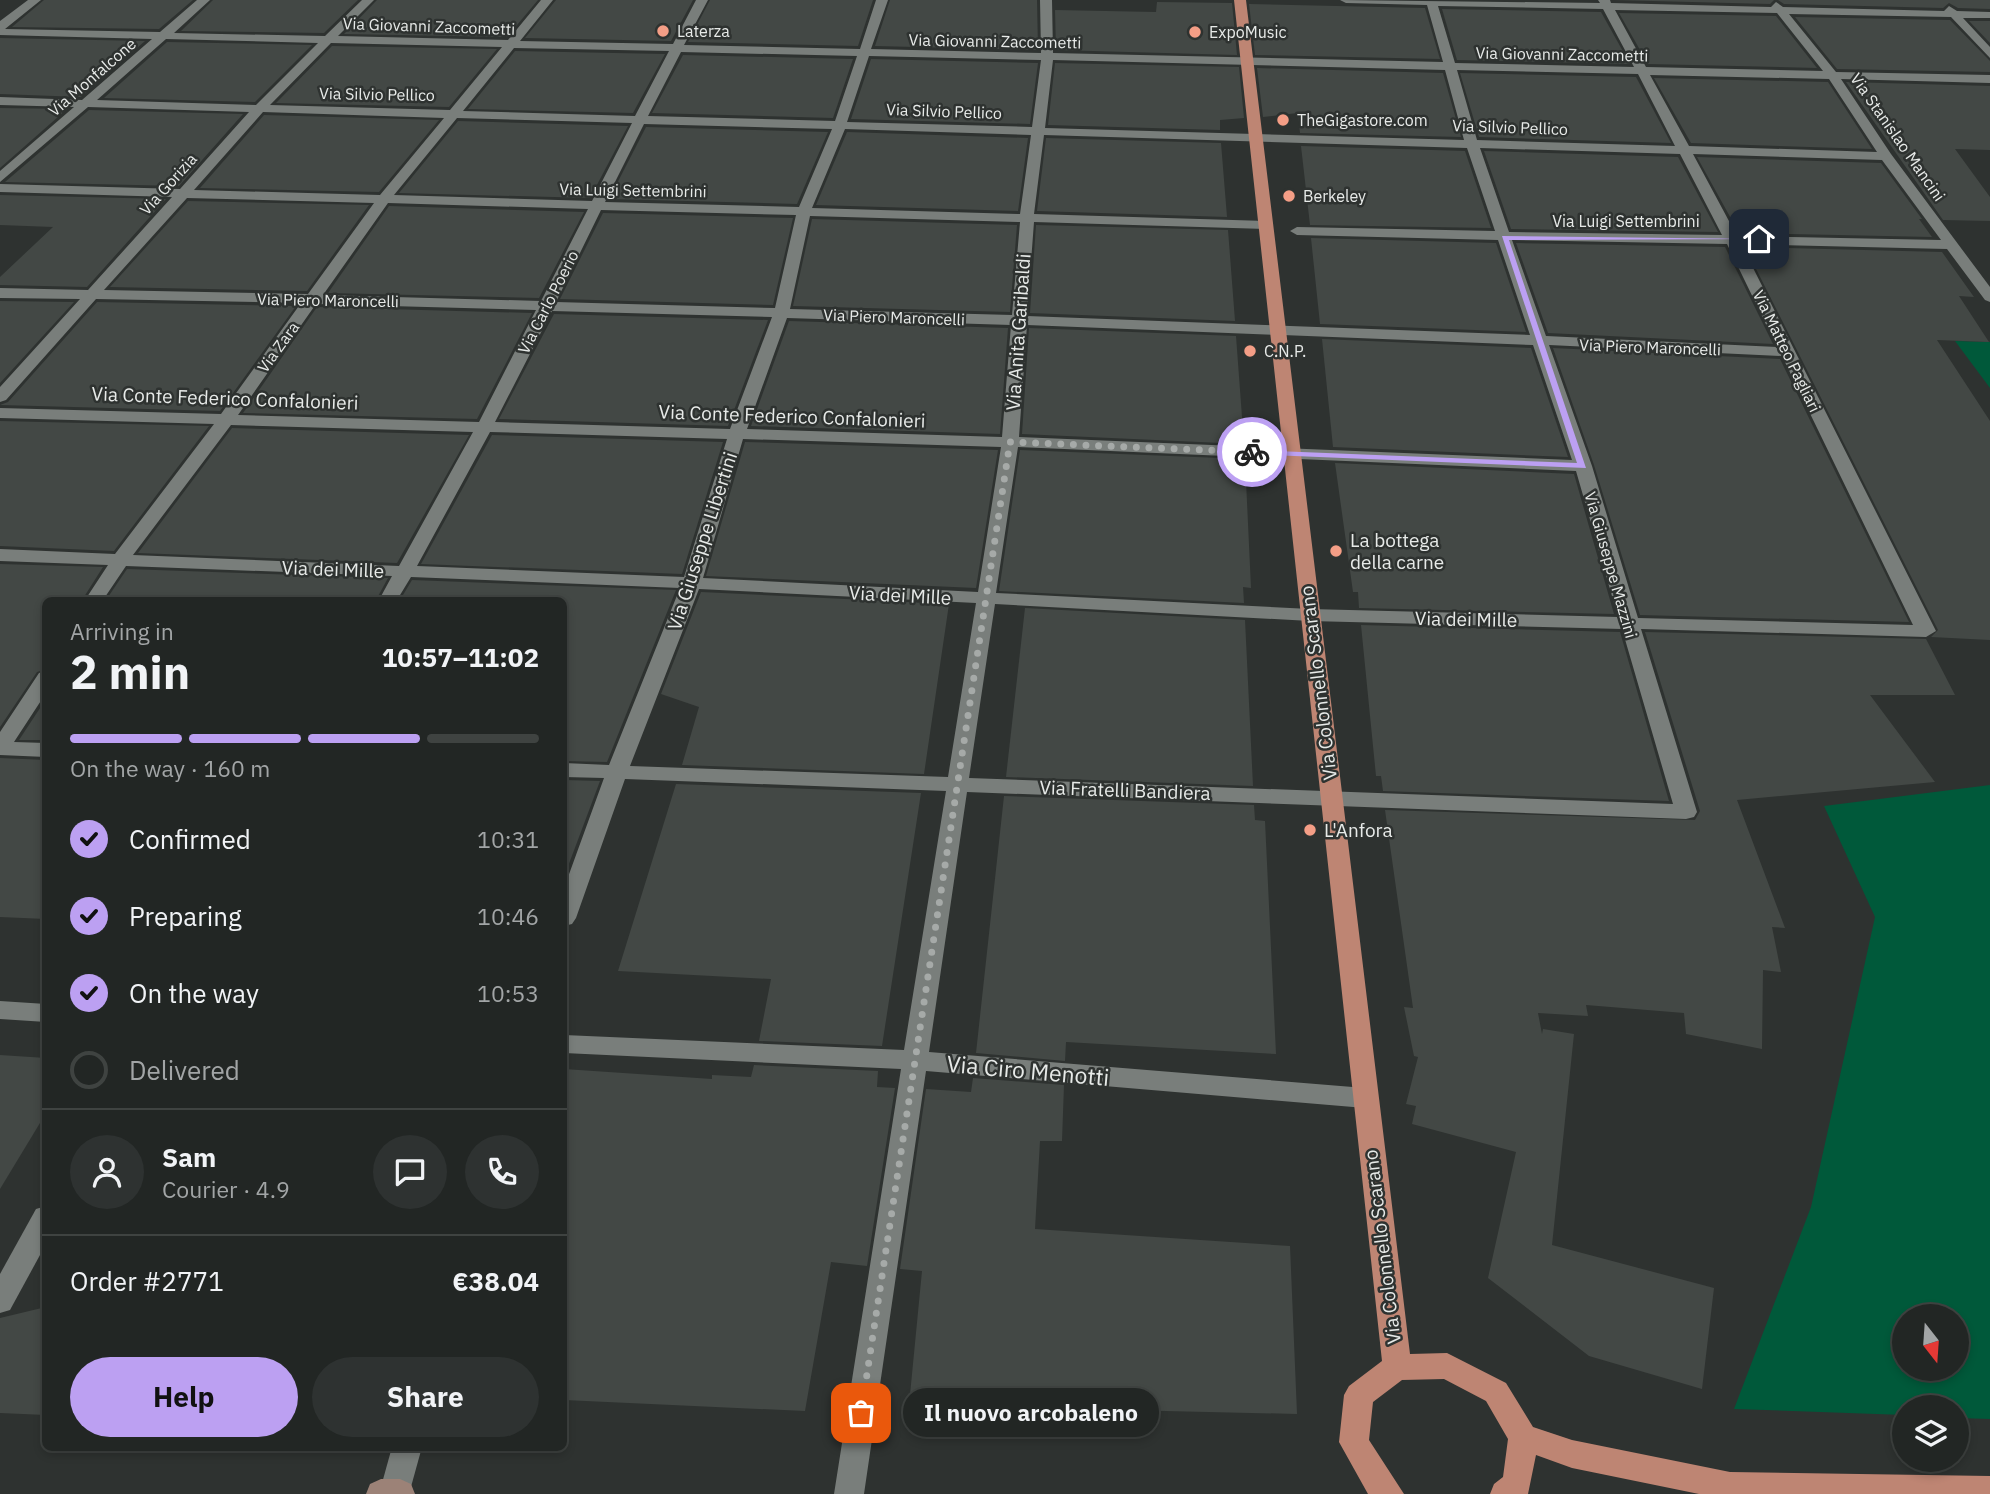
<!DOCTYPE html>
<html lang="en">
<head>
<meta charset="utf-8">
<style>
  body { margin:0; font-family:"IBM Plex Sans",sans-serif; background:#2e3231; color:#f1f3f6; height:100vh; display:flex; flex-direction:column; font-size:26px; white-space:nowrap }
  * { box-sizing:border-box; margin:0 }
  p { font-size:23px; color:#a2a5a6 }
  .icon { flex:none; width:38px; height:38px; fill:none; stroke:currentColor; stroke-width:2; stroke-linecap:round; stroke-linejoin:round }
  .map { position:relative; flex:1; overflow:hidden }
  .drawer { position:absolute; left:42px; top:597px; width:525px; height:854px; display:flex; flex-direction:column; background:#222624; border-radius:10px; box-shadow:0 4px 10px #0003,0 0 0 2px #3f4341 }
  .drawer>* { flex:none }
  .needle { width:46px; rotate:163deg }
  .buttons { position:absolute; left:1892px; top:1304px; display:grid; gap:14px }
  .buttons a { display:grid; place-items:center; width:77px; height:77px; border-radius:50%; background:#222624; box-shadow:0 4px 10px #0003,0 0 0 2px #3f4341; font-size:35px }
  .pin { position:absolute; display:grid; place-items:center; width:60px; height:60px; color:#fff; margin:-30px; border-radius:14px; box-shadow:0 4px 10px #0006 }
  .courier { position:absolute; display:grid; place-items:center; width:70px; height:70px; margin:-35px; border:5px solid #bca0f2; border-radius:50%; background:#fff; color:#222; box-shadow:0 2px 9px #0007 }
  .bubble { position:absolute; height:49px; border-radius:24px; background:#222624; box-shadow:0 4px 10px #0003,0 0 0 2px #3f4341; font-size:23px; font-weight:700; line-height:49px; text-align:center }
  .headline em { font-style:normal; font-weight:700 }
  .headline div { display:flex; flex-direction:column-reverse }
  .headline { display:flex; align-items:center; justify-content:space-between; height:119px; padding:0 28px }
  h1 { font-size:46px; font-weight:700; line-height:52px }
  .bar { display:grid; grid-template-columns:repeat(4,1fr); gap:10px 7px; align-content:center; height:84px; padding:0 28px }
  .bar i { height:9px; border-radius:5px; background:#3f4341 }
  .bar .active { background:#bca0f2 }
  .bar p { grid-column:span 4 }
  .line { display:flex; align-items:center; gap:18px; padding:0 28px; border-top:2px solid #3f4341 }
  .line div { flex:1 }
  .round { display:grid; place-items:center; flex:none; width:74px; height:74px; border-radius:37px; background:#2e3231 }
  ol { padding:0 28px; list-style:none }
  li { display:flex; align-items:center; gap:21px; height:77px }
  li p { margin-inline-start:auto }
  li .icon { padding:7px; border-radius:50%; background:#bca0f2; color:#111; stroke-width:4 }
  li:last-child { color:#a2a5a6 }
  li i { width:38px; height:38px; border:4px solid #3f4341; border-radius:50% }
  .primary-button { display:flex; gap:14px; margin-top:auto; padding:14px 28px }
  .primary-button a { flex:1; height:80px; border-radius:42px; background:#bca0f2; color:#111; font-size:28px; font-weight:700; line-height:80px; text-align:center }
  .primary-button a+a { background:#2e3231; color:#f1f3f6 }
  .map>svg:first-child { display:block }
  .green { fill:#00593a; fill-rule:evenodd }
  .building { fill:#434845 }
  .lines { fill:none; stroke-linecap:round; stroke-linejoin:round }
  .street { fill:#797e7b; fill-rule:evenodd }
  .secondary { fill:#9c8277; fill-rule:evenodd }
  .primary { fill:#be8573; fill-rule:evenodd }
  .route { fill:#bca0f2 }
  .done { stroke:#a6aaa8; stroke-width:7; stroke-dasharray:0 12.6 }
  .poi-dot { fill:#f49e86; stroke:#2e3230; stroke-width:2.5 }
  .labels { text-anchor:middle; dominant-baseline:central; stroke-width:5; stroke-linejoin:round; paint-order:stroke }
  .far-street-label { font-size:16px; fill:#e7eae8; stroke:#2e3230 }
  .far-poi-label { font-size:16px; fill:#e7eae8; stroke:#2e3230; text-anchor:start }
  .street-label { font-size:19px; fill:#e7eae8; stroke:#2e3230 }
  .poi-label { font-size:19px; fill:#e7eae8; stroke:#2e3230; text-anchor:start }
  .near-street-label { font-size:23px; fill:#e7eae8; stroke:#2e3230 }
</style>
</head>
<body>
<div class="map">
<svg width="1990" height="1494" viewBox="0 0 1990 1494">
  <rect width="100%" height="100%" fill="#2e3230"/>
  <g class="green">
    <path d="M1955 341 1990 342V388Z"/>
    <path d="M1990 785V1419L1957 1418 1956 1407H1904V1415L1734 1409 1811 1207 1875 917 1824 806ZM1956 1316V1368H1904V1316Z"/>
  </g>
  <g class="building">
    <path d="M44 0H193L159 29 12 27Z"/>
    <path d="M213 0H358L324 33 181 31Z"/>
    <path d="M377 0H538L507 37 344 34Z"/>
    <path d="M556 0H693L671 41 525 38Z"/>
    <path d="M710 0H873L858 46 688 42Z"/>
    <path d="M890 0H1037L1038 50 875 46Z"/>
    <path d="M1613 0H1774L1770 4Z"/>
    <path d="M1778 0H1990V9L1958 8 1949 3 1943 8 1784 4Z"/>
    <path d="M1157 2 1232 3 1237 55 1056 50 1055 10 1156 12Z"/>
    <path d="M1249 4 1425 8 1440 59 1255 55Z"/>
    <path d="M1442 9 1601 12 1630 64 1457 60Z"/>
    <path d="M1619 13 1776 16 1817 68 1648 64Z"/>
    <path d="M1795 17 1950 20 1990 61V72L1837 69Z"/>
    <path d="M1969 21H1990V43Z"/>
    <path d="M0 38 145 41 81 97 0 94Z"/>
    <path d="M167 42 312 45 255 102 104 98Z"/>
    <path d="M332 46 497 49 449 107 276 103Z"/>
    <path d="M515 51 665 54 633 113 468 109Z"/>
    <path d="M683 55 853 59 833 118 652 113Z"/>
    <path d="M871 59 1038 63 1030 124 851 119Z"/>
    <path d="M1055 63 1239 67 1244 118 1220 120V130L1048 125Z"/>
    <path d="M1257 68 1443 73 1461 137 1300 133 1298 113 1263 117Z"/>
    <path d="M1460 73 1636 77 1671 143 1479 137Z"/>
    <path d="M1654 78 1828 82 1872 149 1691 143Z"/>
    <path d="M1846 82 1990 86V150L1955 149 1990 197V221L1943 220Z"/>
    <path d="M0 108 67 109 0 168Z"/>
    <path d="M89 110 243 114 179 186 5 182Z"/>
    <path d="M264 115 439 120 379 192 200 188Z"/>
    <path d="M458 121 628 126 590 198 399 193Z"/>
    <path d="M646 127 828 132 797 204 609 199Z"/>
    <path d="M847 132 1028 138 1018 211 816 205Z"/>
    <path d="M1046 138 1221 143 1227 217 1037 211Z"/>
    <path d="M1301 146 1465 151 1491 228 1310 225Z"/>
    <path d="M1484 151 1678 157 1718 232 1511 229Z"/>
    <path d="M1697 157 1881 163 1922 219H1919L1932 237 1739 233Z"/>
    <path d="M0 195 166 199 87 287 0 285V277L53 227 0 225Z"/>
    <path d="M188 201 369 205 307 291 110 287Z"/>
    <path d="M389 206 584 212 539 298 328 293Z"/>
    <path d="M603 213 793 218 773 305 560 299Z"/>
    <path d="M812 219 1017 225 1010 312 793 306Z"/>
    <path d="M1036 225 1228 230 1235 321 1030 313Z"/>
    <path d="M1311 238 1496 243 1526 332 1320 324Z"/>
    <path d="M1516 243 1725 247 1773 344 1548 333Z"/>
    <path d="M1745 247 1942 252 1974 297 1959 296 1989 342 1937 340 1990 421V640L1931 637 1938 630Z"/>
    <path d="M0 301 74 302 0 383Z"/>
    <path d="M97 302 296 306 220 411 0 405 8 402Z"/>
    <path d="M317 307 532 313 477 419 243 413Z"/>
    <path d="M554 314 768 320 728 426 499 419Z"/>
    <path d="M789 321 1008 328 1000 434 751 426Z"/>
    <path d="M1029 328 1236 336 1244 444 1022 434Z"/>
    <path d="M1322 339 1531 348 1568 457 1333 447Z"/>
    <path d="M1553 348 1780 359 1909 622 1640 615 1594 465Z"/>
    <path d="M0 421 209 426 114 551 0 546Z"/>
    <path d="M232 428 469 435 397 563 138 553Z"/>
    <path d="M492 435 723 442 682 574 421 564Z"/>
    <path d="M745 442 998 450 976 588 706 576Z"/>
    <path d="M1020 450 1245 459 1251 588 1243 587 1244 603 999 591Z"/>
    <path d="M1335 463 1574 474 1614 614 1359 608 1358 592H1353Z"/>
    <path d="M0 564 103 567 82 600H46V669L37 672 0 727Z"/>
    <path d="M127 569 388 578 376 600H106Z"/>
    <path d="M412 580 676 590 607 762 564 761V600H400Z"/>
    <path d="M701 592 949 604 924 774 682 765 699 707 661 694Z"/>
    <path d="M1025 608 1245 620 1253 786 1006 777Z"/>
    <path d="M1361 625 1620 632 1669 801 1383 791 1381 776H1376Z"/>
    <path d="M1645 632 1926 639 1955 695H1870L1935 782 1737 800 1785 928 1772 927 1781 972 1763 970 1762 1049 1686 1034 1684 1013 1586 1005 1588 1016 1538 1013 1542 1034 1543 1029 1574 1034 1552 1245 1714 1288 1702 1389 1589 1356 1488 1278 1516 1152 1412 1124 1416 1106 1406 1104 1418 1057 1414 1056 1404 1007 1413 1008 1385 810 1695 820 1700 811Z"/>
    <path d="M46 699V740H19Z"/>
    <path d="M0 758 46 760V919L0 917Z"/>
    <path d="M564 780 600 781 567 869H564Z"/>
    <path d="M676 784 921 793 882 1046 759 1041 771 979 618 971Z"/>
    <path d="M1004 796 1254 805 1255 820 1265 821 1276 1054 1066 1042 1065 1061 976 1053Z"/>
    <path d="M0 1055 46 1058V1113L0 1189Z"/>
    <path d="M754 1065 878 1071 877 1087 895 1088 867 1266 831 1262 805 1411 564 1400V1069L712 1079V1075L751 1077Z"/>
    <path d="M973 1078 1064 1085 1062 1141H1040L1035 1229 1290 1246 1297 1414 909 1405 922 1271 900 1269 926 1089 971 1092Z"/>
    <path d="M46 1307V1415L0 1413V1318Z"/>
  </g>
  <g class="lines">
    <g class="street">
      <path d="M28 0H41L5 29 160 32 197 0H210L174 33 325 36 362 0H374L338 36 508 40 541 0H553L520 41 673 44 696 0H708L684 45 860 49 876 0H888L871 49 1041 53 1040 0H1052L1053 53 1443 62 1427 5 1346 3 1340 0 1600 3 1598 0H1610L1611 3 1771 7 1776 2 1783 7 1944 11 1949 6 1957 11 1990 12V18H1963L1990 47V58L1951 17 1789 14 1836 72 1990 75V83L1841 79 1891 154 1990 287V302L1985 300 1947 249 1741 244 1936 631 1926 637 1641 629 1697 812 1694 817 1686 819 967 792 929 1052 1365 1088 1374 1091 1378 1098 1374 1105 1365 1108 926 1071 864 1494H834L901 1069 564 1053V1035L904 1050 946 791 625 779 576 918 572 924 564 926V888L604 778 564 777V763L609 765 680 588 411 577 397 600H379L392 576 126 566 103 600H85L108 565 0 561V549L115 554 214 424 0 418V408L221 414 301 303 96 299 6 400 0 402V387L80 299 0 298V288L88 290 172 197 0 192V184L180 189 249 112 88 107 0 182V171L74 107 0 105V97L82 100 152 39 0 35V21ZM1438 6 1603 9 1634 67 1455 63ZM1615 10 1777 13 1823 71 1646 67ZM166 39 318 43 256 105 97 100ZM331 43 502 47 450 110 270 105ZM514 48 669 51 635 116 463 111ZM681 52 857 56 835 121 648 116ZM869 56 1041 60 1032 127 847 122ZM1053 60 1445 70 1464 140 1045 128ZM1457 70 1638 74 1675 146 1477 140ZM1650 75 1829 79 1877 152 1689 146ZM263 112 444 118 380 195 194 190ZM457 118 632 123 592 201 394 195ZM644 124 832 129 799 207 605 202ZM845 129 1031 135 1020 214 812 208ZM1044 135 1467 148 1495 231 1297 227 1290 231 1297 235 1498 240 1530 335 1027 316 1034 222 1266 229 1273 225 1266 221 1034 214ZM1480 148 1680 154 1722 235 1509 232ZM1693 154 1882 160 1941 240 1737 236ZM187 198 374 203 308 294 104 290ZM388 203 588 209 541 301 323 295ZM601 210 796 215 775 308 556 302ZM810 216 1020 222 1012 315 790 309ZM1512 240 1727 244 1777 347 1546 336ZM316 304 536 310 479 422 238 415ZM552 311 772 317 730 429 495 422ZM787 318 1011 325 1002 437 747 429ZM1027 325 1533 345 1572 460 1019 437ZM1549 345 1782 356 1913 625 1638 618 1592 466ZM231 425 473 432 399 566 133 555ZM490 432 727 439 684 577 417 566ZM743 439 1001 447 978 592 703 578ZM1018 447 1576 471 1618 617 1310 609 996 593ZM699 589 976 603 948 777 630 766ZM995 604 1310 621 1622 629 1673 804 969 778Z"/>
      <path d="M46 671V693L14 742 46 743V757L0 755V732L39 673Z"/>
      <path d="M0 1001 46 1004V1022L0 1019Z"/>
      <path d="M46 1206V1244L10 1310 0 1313V1274L36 1209Z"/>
      <path d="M392 1447H422L409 1494H379Z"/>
    </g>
    <path class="secondary" d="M381 1479H400L411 1484 415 1494H366L370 1484Z"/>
    <path class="primary" d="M1234 0H1246L1410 1354 1447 1353 1506 1383 1533 1427 1572 1440 1730 1472 1990 1476V1494H1699L1572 1468 1536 1455 1528 1494H1490L1494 1484 1503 1477 1508 1439 1486 1401 1444 1379 1402 1380 1373 1402 1369 1440 1404 1494H1368L1339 1442 1344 1395 1349 1386 1382 1361Z"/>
  </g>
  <path class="route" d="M1502 236 1763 239 1509 240 1586 468 1248 454 1252 450 1577 463Z"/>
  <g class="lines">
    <path class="done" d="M861 1413 1010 442 1252 452"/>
  </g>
  <g class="poi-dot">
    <circle cx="663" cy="31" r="7"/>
    <circle cx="1195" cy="32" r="7"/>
    <circle cx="1283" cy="120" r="7"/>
    <circle cx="1289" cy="196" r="7"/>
    <circle cx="1250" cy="351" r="7"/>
    <circle cx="1336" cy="551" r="7"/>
    <circle cx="1310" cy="830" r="7"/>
  </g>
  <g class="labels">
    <g class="far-street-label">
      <text transform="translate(429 26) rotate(2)">Via Giovanni Zaccometti</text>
      <text transform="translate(995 41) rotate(1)">Via Giovanni Zaccometti</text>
      <text transform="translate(1562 54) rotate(1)">Via Giovanni Zaccometti</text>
      <text transform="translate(92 77) rotate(-41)">Via Monfalcone</text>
      <text transform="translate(377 94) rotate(1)">Via Silvio Pellico</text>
      <text transform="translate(944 111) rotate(2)">Via Silvio Pellico</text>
      <text transform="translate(1510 127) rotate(2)">Via Silvio Pellico</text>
      <text transform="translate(1898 137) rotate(55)">Via Stanislao Mancini</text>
      <text transform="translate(168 184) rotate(-48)">Via Gorizia</text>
      <text transform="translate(633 190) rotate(1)">Via Luigi Settembrini</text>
      <text x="1626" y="221">Via Luigi Settembrini</text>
      <text transform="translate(328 300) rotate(1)">Via Piero Maroncelli</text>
      <text transform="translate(548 302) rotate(-63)">Via Carlo Poerio</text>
      <text transform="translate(894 317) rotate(2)">Via Piero Maroncelli</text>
      <text transform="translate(278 347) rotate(-54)">Via Zara</text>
      <text transform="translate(1650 347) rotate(2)">Via Piero Maroncelli</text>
      <text transform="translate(1787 351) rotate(64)">Via Matteo Pagliari</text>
      <text transform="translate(1611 565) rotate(74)">Via Giuseppe Mazzini</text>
    </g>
    <g class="far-poi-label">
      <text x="677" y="31">Laterza</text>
      <text x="1209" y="32">ExpoMusic</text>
      <text x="1297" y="120">TheGigastore.com</text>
      <text x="1303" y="196">Berkeley</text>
      <text x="1264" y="351">C.N.P.</text>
    </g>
    <g class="street-label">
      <text transform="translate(1018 332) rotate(-86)">Via Anita Garibaldi</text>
      <text transform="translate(225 398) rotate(2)">Via Conte Federico Confalonieri</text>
      <text transform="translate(792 416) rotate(2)">Via Conte Federico Confalonieri</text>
      <text transform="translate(702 541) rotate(-72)">Via Giuseppe Libertini</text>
      <text transform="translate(333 569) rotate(2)">Via dei Mille</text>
      <text transform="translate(900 595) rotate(3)">Via dei Mille</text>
      <text transform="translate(1466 619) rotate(1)">Via dei Mille</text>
      <text transform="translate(1318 683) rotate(-97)">Via Colonnello Scarano</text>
      <text transform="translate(1125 790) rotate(2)">Via Fratelli Bandiera</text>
      <text transform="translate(1382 1247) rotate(-97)">Via Colonnello Scarano</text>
    </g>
    <g class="poi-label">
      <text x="1350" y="540">La bottega<tspan x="1350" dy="22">della carne</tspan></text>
      <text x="1324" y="830">L'Anfora</text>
    </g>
    <g class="near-street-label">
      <text transform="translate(1028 1070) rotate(5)">Via Ciro Menotti</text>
    </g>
  </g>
</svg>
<div class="buttons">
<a><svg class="needle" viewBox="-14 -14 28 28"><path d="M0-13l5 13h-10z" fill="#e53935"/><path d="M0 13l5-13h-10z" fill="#a2a5a6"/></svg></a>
<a><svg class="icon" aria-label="layers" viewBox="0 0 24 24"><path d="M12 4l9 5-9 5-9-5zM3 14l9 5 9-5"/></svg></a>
</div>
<div class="pin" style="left:861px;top:1413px;background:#ea580c"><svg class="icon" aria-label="bag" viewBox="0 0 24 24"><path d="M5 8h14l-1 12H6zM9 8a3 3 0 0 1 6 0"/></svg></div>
<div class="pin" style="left:1759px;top:239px;background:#1f2937"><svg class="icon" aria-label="home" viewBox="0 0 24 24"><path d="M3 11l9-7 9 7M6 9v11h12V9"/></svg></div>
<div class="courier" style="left:1252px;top:452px"><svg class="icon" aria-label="bike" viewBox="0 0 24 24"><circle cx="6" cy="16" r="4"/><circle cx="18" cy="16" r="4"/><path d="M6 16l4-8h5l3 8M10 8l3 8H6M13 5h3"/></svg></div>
<div class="bubble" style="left:903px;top:1388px;width:256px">Il nuovo arcobaleno</div>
<section class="drawer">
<div class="headline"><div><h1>2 min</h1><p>Arriving in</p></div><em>10:57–11:02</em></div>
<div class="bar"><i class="active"></i><i class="active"></i><i class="active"></i><i></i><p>On the way · 160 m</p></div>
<ol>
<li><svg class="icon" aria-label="check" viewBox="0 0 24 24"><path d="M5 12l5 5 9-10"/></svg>Confirmed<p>10:31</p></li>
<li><svg class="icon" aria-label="check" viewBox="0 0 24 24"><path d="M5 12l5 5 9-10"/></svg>Preparing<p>10:46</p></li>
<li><svg class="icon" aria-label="check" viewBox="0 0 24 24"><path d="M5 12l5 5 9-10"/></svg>On the way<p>10:53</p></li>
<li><i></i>Delivered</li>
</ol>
<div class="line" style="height:126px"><a class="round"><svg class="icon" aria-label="person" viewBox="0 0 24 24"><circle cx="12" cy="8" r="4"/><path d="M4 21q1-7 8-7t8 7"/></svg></a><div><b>Sam</b><p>Courier · 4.9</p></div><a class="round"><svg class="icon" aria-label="chat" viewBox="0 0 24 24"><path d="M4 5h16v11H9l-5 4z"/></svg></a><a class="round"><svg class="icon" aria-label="phone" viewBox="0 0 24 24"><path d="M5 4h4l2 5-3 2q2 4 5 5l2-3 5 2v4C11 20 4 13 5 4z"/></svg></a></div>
<div class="line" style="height:91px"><div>Order #2771</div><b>€38.04</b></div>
<div class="primary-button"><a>Help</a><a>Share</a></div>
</section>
</div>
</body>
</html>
